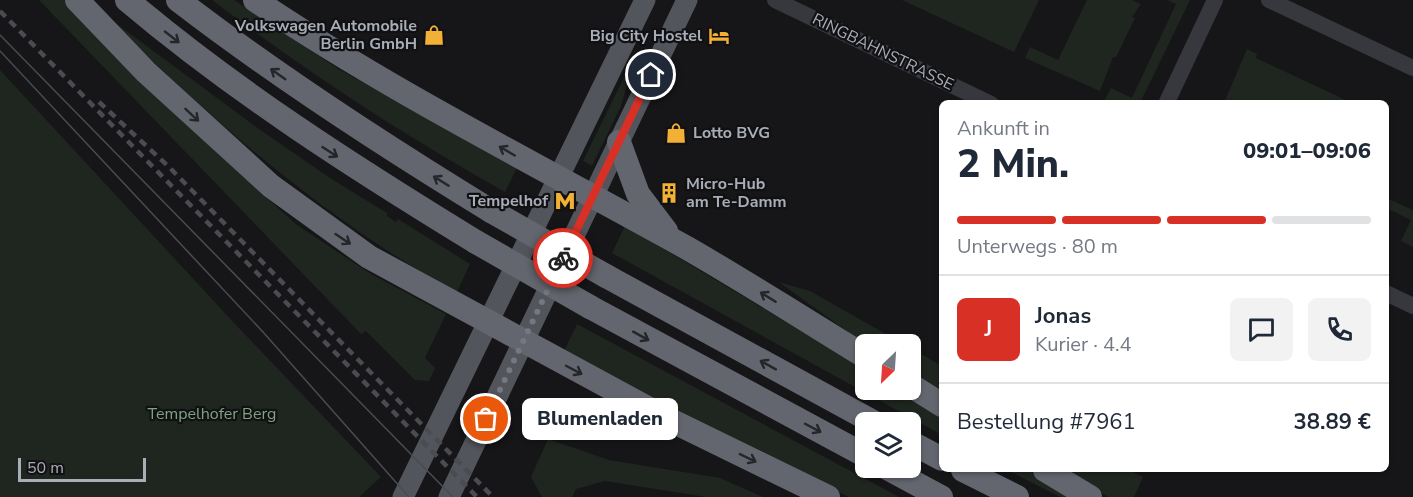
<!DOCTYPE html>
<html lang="de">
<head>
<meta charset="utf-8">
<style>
  body { margin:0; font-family:"Nunito Sans",sans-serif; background:#f2f2f3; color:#1f2937; height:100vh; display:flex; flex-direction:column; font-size:22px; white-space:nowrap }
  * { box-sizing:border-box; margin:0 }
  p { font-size:20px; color:#747a83 }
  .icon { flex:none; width:33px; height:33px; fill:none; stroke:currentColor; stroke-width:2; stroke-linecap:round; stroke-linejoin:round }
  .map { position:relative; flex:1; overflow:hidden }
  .details { position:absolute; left:939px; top:100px; width:450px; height:372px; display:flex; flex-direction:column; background:#fff; border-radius:9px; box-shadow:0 2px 4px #0004 }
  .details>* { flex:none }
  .needle { width:39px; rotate:205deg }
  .controls { position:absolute; left:855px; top:334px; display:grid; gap:12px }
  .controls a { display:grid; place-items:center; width:66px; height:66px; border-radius:9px; background:#fff; box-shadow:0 2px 4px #0004; font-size:30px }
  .scale { position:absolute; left:18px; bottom:15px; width:128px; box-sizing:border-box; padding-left:6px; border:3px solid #a8adb8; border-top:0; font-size:16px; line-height:21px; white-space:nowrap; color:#a8adb8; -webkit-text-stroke:4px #111113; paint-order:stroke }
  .pin { position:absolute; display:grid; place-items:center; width:51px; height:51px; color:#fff; margin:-26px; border:3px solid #fff; border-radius:50%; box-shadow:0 2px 6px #0007 }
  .courier { position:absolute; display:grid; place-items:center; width:60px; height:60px; margin:-30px; border:4px solid #d93025; border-radius:50%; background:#fff; color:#222; box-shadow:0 2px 8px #0007 }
  .bubble { position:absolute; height:42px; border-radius:9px; background:#fff; box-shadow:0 2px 4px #0004; font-size:20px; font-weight:800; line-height:42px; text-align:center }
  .summary em { font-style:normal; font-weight:800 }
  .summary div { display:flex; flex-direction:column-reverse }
  .summary { display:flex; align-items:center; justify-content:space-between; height:102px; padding:0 18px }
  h1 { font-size:39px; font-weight:800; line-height:45px }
  .bar { display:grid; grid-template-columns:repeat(4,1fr); gap:9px 6px; align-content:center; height:72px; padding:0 18px }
  .bar i { height:8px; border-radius:4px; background:#e0e1e3 }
  .bar .selected { background:#d93025 }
  .bar p { grid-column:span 4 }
  .line { display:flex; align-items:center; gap:15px; padding:0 18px; border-top:2px solid #e0e1e3 }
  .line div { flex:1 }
  .round { display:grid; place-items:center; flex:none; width:63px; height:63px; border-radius:9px; background:#f2f2f3 }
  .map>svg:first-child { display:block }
  .green { fill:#1e261f }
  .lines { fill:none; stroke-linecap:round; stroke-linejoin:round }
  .minor { stroke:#37383d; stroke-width:16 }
  .major { stroke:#53555c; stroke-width:21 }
  .highway { stroke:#63666e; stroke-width:24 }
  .tram { stroke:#4a4c52; stroke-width:1.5 }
  .rail { stroke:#4a4c52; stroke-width:4.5; stroke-dasharray:8 6; stroke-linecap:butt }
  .highway-bridge { stroke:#63666e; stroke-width:24 }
  .oneway { stroke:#26262a }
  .done { stroke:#757880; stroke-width:6; stroke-dasharray:0 10.8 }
  .route { stroke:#d93025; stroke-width:8 }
  .labels { text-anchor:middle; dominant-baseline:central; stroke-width:4.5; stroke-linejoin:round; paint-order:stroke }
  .poi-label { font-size:16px; font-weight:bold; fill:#a8adb8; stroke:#111113; text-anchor:end }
  .street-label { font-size:16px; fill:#a8adb8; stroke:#111113 }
  .park-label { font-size:16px; fill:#7fa381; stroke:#111113 }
</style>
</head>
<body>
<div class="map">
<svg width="1413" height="497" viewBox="0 0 1413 497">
  <rect width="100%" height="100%" fill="#161618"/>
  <g class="green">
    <path d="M39 0H66L215 151 297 225 371 274 446 314 425 358 435 368 429 381 415 380 366 331 361 334Z"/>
    <path d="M212 0H234L340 70 517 168 505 192C403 135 305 71 212 0Z"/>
    <path d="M902 0H1039L1014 52Z"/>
    <path d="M1087 0H1132L1141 4 1132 17 1135 18 1116 57H1113L1100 91 1025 58 1030 47 1058 60Z"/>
    <path d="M1167 0H1190L1140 103H1103L1111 88 1132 98 1176 4Z"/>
    <path d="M106 16 259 129 330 178 387 213V216L396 222 398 219 470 264 457 292C326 221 212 120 106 16Z"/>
    <path d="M1247 49 1257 54 1256 58 1352 103H1224Z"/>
    <path d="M0 70 236 325 381 477 359 497H0Z"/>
    <path d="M626 73 630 74 621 106 592 166 583 161Z"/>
    <path d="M1386 198 1413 210V247L1401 241 1411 220 1386 208Z"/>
    <path d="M625 226 865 369 866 390H900L942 415V435L612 253Z"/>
    <path d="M779 282 810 291 905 345H866Z"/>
    <path d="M577 324 899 497H849L812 480 563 353Z"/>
    <path d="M910 348 942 366V393L911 374Z"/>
    <path d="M548 439 609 460 720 478 763 497H706L605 481 576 489 572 497H542L531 477Z"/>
    <path d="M1007 470H1028L1072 497H1060Z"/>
    <path d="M1064 470H1129L1143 477 1134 497H1108Z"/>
  </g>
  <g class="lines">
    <g class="minor">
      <path d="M775 0 991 104"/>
      <path d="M1269 0 1413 68"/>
      <path d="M1166 104 1215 0"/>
      <path d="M1386 293 1413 306"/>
    </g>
    <g class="major">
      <path d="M403 497 645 0"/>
      <path d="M449 497 687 0"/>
    </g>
    <g class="highway">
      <path d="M77 0 146 72 271 186 369 257 664 417 828 497"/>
      <path d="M127 0C236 92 355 168 476 242"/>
      <path d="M178 0C278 77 383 145 491 211"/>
      <path d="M255 0C393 93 542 167 687 248 748 283 807 321 866 357"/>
      <path d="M619 142 638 194 666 231"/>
      <path d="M606 276 875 423"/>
      <path d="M590 307 866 456"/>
      <path d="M910 385 942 405"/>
      <path d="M910 442 942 459"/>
      <path d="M887 468 941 497"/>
      <path d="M963 470 1017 497"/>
      <path d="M1045 470 1090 497"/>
    </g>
    <g class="tram">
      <path d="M0 35 453 497"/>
      <path d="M0 51 263 332 409 497"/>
    </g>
    <g class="rail">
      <path d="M0 11 477 497"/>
      <path d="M99 102 168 166 493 497"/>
    </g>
    <g class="highway-bridge">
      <path d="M491 211 606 276"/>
      <path d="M476 242 590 307"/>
    </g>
  </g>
  <defs><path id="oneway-shaft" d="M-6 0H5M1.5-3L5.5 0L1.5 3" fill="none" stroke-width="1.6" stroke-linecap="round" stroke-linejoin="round" transform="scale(1.5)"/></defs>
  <g class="oneway">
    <use href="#oneway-shaft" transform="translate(172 37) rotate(38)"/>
    <use href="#oneway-shaft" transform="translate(278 74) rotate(-145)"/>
    <use href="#oneway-shaft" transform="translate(192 115) rotate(43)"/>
    <use href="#oneway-shaft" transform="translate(507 151) rotate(-150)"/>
    <use href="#oneway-shaft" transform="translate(330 152) rotate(33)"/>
    <use href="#oneway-shaft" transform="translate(441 181) rotate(-148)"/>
    <use href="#oneway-shaft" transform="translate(343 239) rotate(34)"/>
    <use href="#oneway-shaft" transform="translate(768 297) rotate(-148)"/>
    <use href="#oneway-shaft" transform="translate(641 336) rotate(29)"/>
    <use href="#oneway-shaft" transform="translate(768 365) rotate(-151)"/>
    <use href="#oneway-shaft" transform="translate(574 370) rotate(28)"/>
    <use href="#oneway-shaft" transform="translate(813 428) rotate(28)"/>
    <use href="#oneway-shaft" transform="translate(748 458) rotate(26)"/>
  </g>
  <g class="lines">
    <path class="done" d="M486 419 563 258"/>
    <path class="route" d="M563 258 651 75"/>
  </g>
  <defs>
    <g id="shop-bare" transform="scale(1.62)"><path d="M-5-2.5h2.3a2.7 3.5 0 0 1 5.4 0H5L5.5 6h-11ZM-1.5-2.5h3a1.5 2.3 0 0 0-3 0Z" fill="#f2b134" stroke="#111113" stroke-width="2.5" paint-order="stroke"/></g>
    <g id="hotel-bare" transform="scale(1.62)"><path d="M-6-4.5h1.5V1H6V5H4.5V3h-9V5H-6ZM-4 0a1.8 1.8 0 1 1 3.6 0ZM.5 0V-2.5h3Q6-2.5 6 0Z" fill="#f2b134" stroke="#111113" stroke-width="2.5" paint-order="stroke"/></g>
    <g id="building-bare" transform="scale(1.62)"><path d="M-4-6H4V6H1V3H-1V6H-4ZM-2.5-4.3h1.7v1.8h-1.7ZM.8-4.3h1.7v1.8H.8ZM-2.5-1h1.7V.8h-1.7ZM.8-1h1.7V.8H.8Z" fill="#f2b134" stroke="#111113" stroke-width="2.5" paint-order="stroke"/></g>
    <g id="metro-bare" transform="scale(1.62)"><path d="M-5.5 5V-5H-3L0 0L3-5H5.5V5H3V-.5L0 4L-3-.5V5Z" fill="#f2b134" stroke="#111113" stroke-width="2.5" paint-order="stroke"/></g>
  </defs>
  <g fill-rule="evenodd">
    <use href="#shop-bare" x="434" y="35"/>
    <use href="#hotel-bare" x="719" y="36"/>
    <use href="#shop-bare" x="676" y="133"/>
    <use href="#building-bare" x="669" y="193"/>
    <use href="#metro-bare" x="565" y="201"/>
  </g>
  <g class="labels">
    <g class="poi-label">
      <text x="417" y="26">Volkswagen Automobile<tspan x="417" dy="18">Berlin GmbH</tspan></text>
      <text x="702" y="36">Big City Hostel</text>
      <text x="693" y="133" text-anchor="start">Lotto BVG</text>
      <text x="686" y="184" text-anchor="start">Micro-Hub<tspan x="686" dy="18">am Te-Damm</tspan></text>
      <text x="548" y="201">Tempelhof</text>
    </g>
    <g class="street-label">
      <text transform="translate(883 52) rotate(26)">RINGBAHNSTRASSE</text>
    </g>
    <g class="park-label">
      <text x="212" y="414">Tempelhofer Berg</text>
    </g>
  </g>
</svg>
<div class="controls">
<a><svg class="needle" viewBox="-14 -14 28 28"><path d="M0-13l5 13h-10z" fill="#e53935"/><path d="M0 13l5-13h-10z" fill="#747a83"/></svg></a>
<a><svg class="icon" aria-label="layers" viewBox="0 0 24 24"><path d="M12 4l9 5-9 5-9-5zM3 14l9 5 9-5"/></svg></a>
</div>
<div class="scale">50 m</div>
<div class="pin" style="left:486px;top:419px;background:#ea580c"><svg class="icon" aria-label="bag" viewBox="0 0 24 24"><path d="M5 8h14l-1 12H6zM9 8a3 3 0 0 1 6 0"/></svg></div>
<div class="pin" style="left:651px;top:75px;background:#1f2937"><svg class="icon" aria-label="home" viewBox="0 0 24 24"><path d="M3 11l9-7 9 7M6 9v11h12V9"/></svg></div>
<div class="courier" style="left:563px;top:258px"><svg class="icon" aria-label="bike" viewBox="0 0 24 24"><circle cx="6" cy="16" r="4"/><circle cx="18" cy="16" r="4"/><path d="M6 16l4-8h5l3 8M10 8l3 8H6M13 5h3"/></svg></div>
<div class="bubble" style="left:522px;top:398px;width:156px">Blumenladen</div>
<section class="details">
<div class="summary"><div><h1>2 Min.</h1><p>Ankunft in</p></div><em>09:01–09:06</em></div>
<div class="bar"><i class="selected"></i><i class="selected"></i><i class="selected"></i><i></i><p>Unterwegs · 80 m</p></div>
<div class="line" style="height:108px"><b class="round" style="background:#d93025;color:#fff">J</b><div><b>Jonas</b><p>Kurier · 4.4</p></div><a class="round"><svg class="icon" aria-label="chat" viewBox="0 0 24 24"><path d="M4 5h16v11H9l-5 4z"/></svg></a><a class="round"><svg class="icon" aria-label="phone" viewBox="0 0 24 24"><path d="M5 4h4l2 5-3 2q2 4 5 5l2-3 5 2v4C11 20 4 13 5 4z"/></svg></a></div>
<div class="line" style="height:78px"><div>Bestellung #7961</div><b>38.89 €</b></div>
</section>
</div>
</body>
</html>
